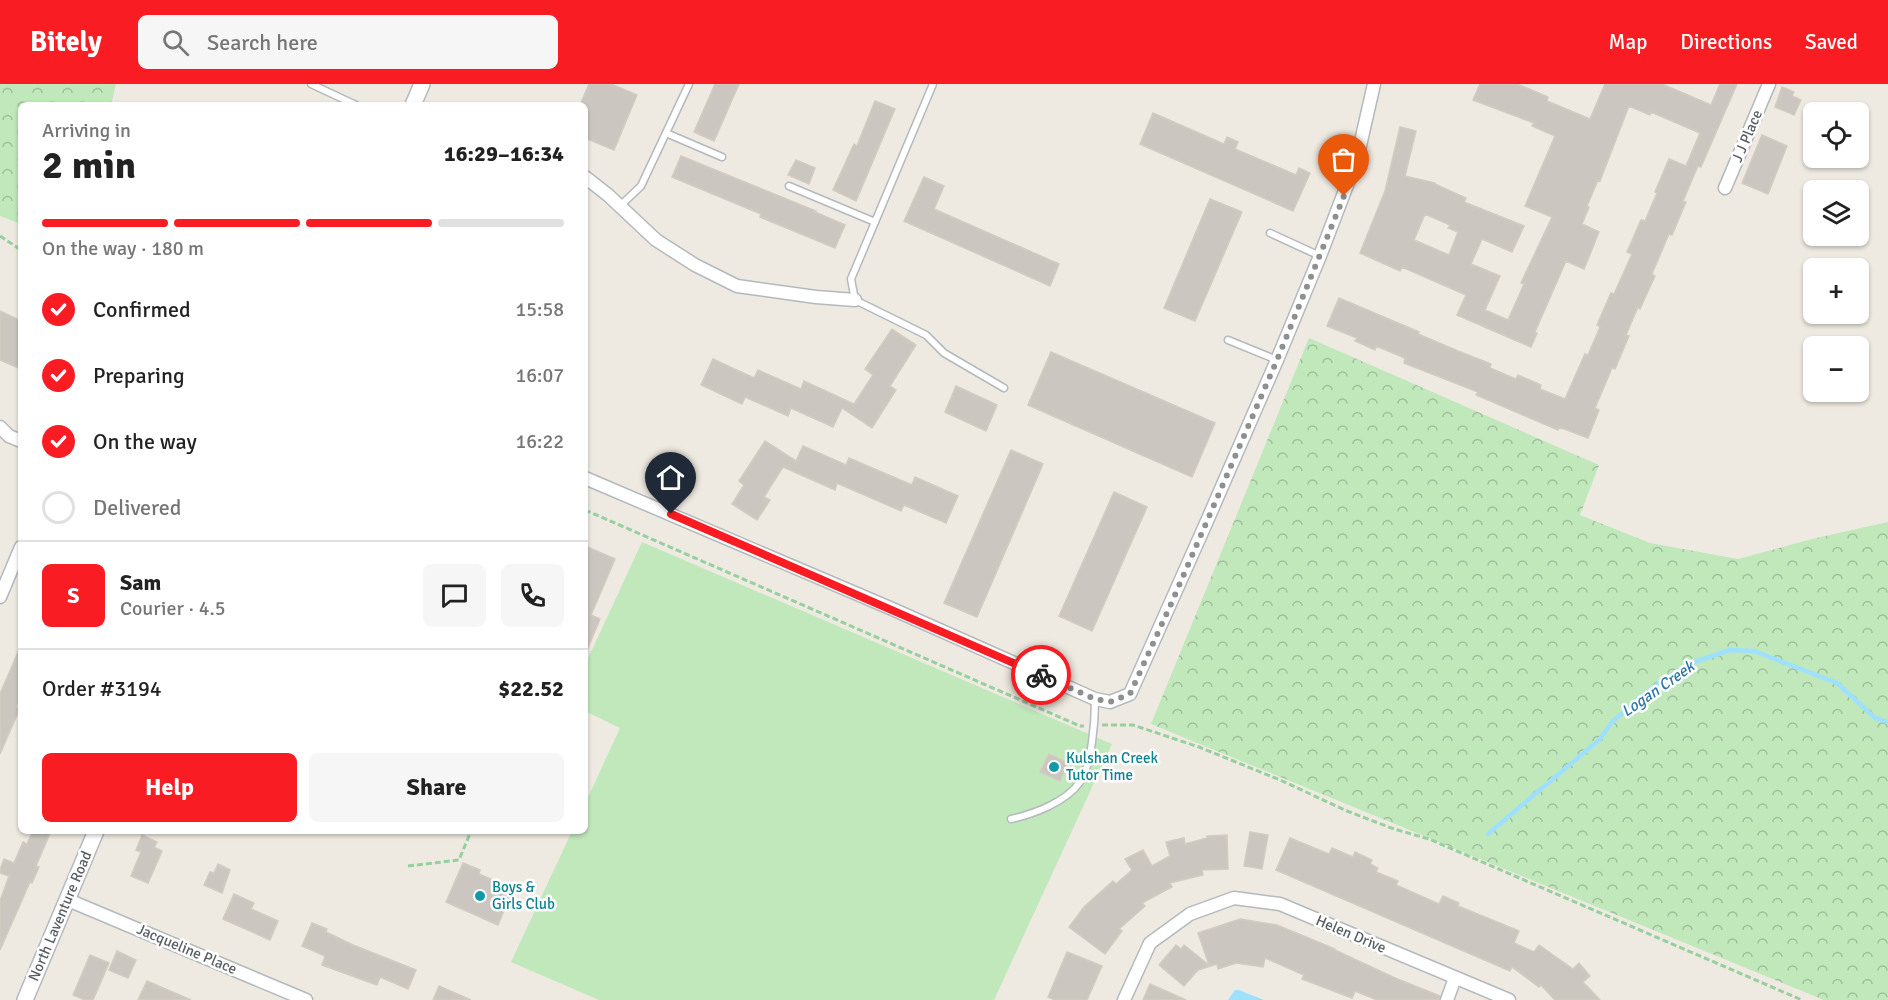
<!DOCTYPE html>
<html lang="en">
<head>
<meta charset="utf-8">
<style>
  body { margin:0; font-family:Signika,sans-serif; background:#f6f6f6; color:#222; height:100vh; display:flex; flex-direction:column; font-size:22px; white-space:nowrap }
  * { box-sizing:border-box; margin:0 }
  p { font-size:20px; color:#767676 }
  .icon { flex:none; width:33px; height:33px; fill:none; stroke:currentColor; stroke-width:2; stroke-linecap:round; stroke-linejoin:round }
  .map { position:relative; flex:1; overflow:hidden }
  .side { position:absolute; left:18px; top:18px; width:570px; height:732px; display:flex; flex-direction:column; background:#fff; border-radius:9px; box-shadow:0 2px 4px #0004 }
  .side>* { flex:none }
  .fabs { position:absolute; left:1803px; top:18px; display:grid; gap:12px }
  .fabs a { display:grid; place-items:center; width:66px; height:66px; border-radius:9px; background:#fff; box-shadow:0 2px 4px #0004; font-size:30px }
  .pin { position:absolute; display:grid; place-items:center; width:51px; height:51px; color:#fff; margin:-62px -26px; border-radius:50% 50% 50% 0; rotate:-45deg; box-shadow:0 0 6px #0007 }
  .pin .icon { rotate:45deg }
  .courier { position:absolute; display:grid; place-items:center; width:60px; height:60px; margin:-30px; border:4px solid #f91c23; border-radius:50%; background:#fff; color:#222; box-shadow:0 2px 8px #0007 }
  .headline em { font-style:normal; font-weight:700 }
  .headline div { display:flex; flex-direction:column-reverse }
  .headline { display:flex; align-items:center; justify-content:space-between; height:102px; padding:0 24px }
  h1 { font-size:39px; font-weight:700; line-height:45px }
  .bar { display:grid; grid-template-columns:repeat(4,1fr); gap:9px 6px; align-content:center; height:72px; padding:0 24px }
  .bar i { height:8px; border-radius:4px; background:#e0e0e0 }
  .bar .selected { background:#f91c23 }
  .bar p { grid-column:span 4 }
  .line { display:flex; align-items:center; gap:15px; padding:0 24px; border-top:2px solid #e0e0e0 }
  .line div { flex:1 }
  .round { display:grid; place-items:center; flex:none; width:63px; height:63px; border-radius:9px; background:#f6f6f6 }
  ol { padding:0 24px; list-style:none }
  li { display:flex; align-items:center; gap:18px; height:66px }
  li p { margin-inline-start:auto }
  li .icon { padding:6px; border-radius:50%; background:#f91c23; color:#fff; stroke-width:4 }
  li:last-child { color:#767676 }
  li i { width:33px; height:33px; border:3px solid #e0e0e0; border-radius:50% }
  .primary-button { display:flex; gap:12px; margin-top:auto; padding:12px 24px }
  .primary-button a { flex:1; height:69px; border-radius:9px; background:#f91c23; color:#fff; font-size:24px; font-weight:700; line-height:69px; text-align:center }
  .primary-button a+a { background:#f6f6f6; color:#222 }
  header { display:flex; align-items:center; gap:36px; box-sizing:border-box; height:84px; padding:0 30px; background:#f91c23; color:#fff }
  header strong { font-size:28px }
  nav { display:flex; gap:33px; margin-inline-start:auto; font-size:21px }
  .search { width:420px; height:54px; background:#f6f6f6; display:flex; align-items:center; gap:15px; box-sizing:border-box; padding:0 21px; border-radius:9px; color:#767676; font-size:22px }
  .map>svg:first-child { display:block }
  .forest { fill:url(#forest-crowns) }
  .pitch { fill:#c0e8bb }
  .water { fill:#a0e0ff }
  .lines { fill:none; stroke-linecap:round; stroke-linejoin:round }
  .stream { stroke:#a0e0ff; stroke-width:4.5 }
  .building { fill:#cbc7c0; stroke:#d3cbbf; stroke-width:1.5; fill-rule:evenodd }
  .service-casing { stroke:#b4b9bd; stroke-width:9 }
  .minor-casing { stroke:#b4b9bd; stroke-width:15 }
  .tertiary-casing { stroke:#b4b9bd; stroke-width:18 }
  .path { stroke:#96d09f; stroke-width:3; stroke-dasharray:6 3; stroke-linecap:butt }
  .service { stroke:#fff; stroke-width:6 }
  .minor { stroke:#fff; stroke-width:12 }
  .tertiary { stroke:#fff; stroke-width:15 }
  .done { stroke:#8e9090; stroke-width:6; stroke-dasharray:0 10.8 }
  .route { stroke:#f91c23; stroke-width:8 }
  .culture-dot { fill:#0f9aa8; stroke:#fff; stroke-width:2 }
  .labels { text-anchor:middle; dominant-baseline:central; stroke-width:5; stroke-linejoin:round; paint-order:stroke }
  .street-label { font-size:15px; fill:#5a5f64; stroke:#fff }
  .culture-label { font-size:15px; fill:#0d838f; stroke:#fff; text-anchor:start }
  .water-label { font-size:16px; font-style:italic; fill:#3077a7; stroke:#fff }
</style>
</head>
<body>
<header>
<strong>Bitely</strong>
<div class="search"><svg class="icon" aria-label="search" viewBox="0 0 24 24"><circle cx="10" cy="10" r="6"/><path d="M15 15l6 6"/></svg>Search here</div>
<nav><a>Map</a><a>Directions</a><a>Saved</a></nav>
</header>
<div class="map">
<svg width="1888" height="916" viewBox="0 0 1888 916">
  <defs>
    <pattern id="forest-crowns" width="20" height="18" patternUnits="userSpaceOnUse" patternTransform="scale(1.5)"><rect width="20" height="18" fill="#c0e8bb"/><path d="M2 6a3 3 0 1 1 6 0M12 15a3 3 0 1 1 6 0" fill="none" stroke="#9fbf9c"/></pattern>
  </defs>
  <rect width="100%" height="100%" fill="#eeeae1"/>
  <g class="forest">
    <path d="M0 0H116L111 21H21V140L0 132Z"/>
    <path d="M1309 254 1599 381 1580 431 1650 459 1738 475 1812 455 1888 438V916H1824L1151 640Z"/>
  </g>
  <path class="pitch" d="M642 458 1112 660 994 916H599L511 878 572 747H585V720L620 644 585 627V581Z"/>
  <path class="water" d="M1235 906H1239L1264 916H1228Z"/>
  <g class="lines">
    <path class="stream" d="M1488 750 1600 655 1612 638 1644 610 1667 594 1694 578 1730 566 1754 567 1837 599 1875 634 1888 638"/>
  </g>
  <g class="building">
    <path d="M589 0H611L637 11 614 66 585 54V21H580Z"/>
    <path d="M715 0H739L714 57 694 48Z"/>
    <path d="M1480 0H1517L1548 13 1547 17 1590 35 1605 0H1662L1711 21 1720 0H1737L1701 83 1698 82 1683 117 1686 118 1672 151 1669 150 1652 190 1655 192 1640 225 1638 223 1626 251 1629 252 1615 285 1612 284 1595 324 1599 326 1588 354 1559 343 1558 346 1476 311 1478 308 1404 279 1405 274 1376 262 1375 266 1355 257 1357 254 1327 242 1339 214 1419 248 1418 250 1458 267 1491 280 1490 284 1516 295 1518 291 1541 301 1540 305 1565 315 1585 270 1588 271 1600 243 1597 241 1611 209 1614 210 1632 170 1627 168 1641 136 1645 137 1657 109 1655 108 1669 75 1686 82 1700 49 1651 28 1650 31 1629 22 1600 97 1598 96 1587 122 1589 123 1582 140 1599 148 1584 185 1566 177 1535 248 1537 249 1531 263 1457 231 1466 211 1402 183 1400 187 1360 169 1385 107 1400 43 1416 47 1405 92 1435 99V100L1466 114 1464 118 1524 142 1512 168 1482 155 1471 180 1500 192 1485 226 1508 236 1524 200 1521 199 1552 133 1525 122 1555 52 1532 42 1534 39 1473 16ZM1425 130 1450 141 1448 144 1458 148 1449 171 1414 156Z"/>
    <path d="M1782 3 1794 8 1792 12 1801 16 1794 31 1775 23Z"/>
    <path d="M875 17 895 25 856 117 833 106 854 60 857 62Z"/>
    <path d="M1153 29 1224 60 1227 53 1238 58 1235 65 1296 91 1299 84 1310 89 1293 127 1140 60Z"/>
    <path d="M1762 51 1787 62 1768 110 1742 99Z"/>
    <path d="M681 72 816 127 815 128 845 141 835 164 760 133 761 130 672 93Z"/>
    <path d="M796 76 815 84 809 100 788 91Z"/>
    <path d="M924 93 944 102 934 125 1059 180 1050 202 904 137Z"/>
    <path d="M1210 115 1242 128 1195 237 1164 224Z"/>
    <path d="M0 227 21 237V285L0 276Z"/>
    <path d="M892 245 916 261 890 302 896 306 872 344 842 324 833 343 791 324 788 332 745 313 742 320 701 301 713 275 754 294 758 286 801 305 804 297 854 320 873 291 865 285Z"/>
    <path d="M1051 268 1215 339 1192 393 1028 321Z"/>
    <path d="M956 302 997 321 986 347 945 328Z"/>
    <path d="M765 357 796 377 803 362 846 381 849 374 912 401 915 393 958 412 946 439 904 421 901 427 837 399 835 406 783 383 764 413 770 416 757 436 732 420 744 401 739 397Z"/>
    <path d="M1011 366 1043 380 977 533 944 519Z"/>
    <path d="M1114 408 1147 423 1092 547 1059 532Z"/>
    <path d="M585 462 615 475 591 531 600 535 585 571Z"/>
    <path d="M21 561V611L16 623 20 624 0 670V610Z"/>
    <path d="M1049 670 1068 679 1060 697 1040 688Z"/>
    <path d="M33 747H51L36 782 39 783 32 799 30 798 0 866V817L9 792 0 789V786L4 775 14 779 23 758 27 760Z"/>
    <path d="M1250 748 1268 751 1262 785 1244 782Z"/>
    <path d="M142 751 157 758 154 763 162 767 148 799 131 792 141 768 136 766Z"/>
    <path d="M1227 751 1228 785 1202 786 1203 791 1170 799 1172 803 1142 819 1145 822 1119 845 1122 847 1105 870 1069 843 1084 823 1113 797 1116 800 1132 786 1125 775 1143 766 1152 782 1170 772 1166 758 1184 754 1185 760 1207 754V752Z"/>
    <path d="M1290 754 1329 770 1332 764 1353 773 1355 768 1372 776 1370 780 1378 784 1376 788 1398 797 1396 801 1439 820 1443 812 1459 819 1458 822 1519 847 1514 859 1534 868 1539 861 1573 885 1579 879 1590 892 1583 898 1600 916H1555L1541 901 1539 903 1512 883 1510 887 1276 786Z"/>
    <path d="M463 779 480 786 479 790 513 805 498 841 446 818Z"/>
    <path d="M218 780 230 786 222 809 204 801 210 788 214 789Z"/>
    <path d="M234 810 254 819 251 825 278 837 270 856 223 835Z"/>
    <path d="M1240 835 1277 841 1335 865V866L1395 894 1440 912 1439 916H1377L1355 907 1352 914 1302 895 1304 891 1265 874 1263 883 1236 879 1218 885 1217 880 1198 886 1184 902 1159 881 1176 861 1181 865 1184 861 1209 881 1198 849Z"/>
    <path d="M312 839 327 845 326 848 353 861 416 886 408 905 380 893 377 901 322 881 325 872 302 862Z"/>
    <path d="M117 867 136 876 128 894 109 886Z"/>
    <path d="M1067 868 1102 882 1087 916H1055L1048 913Z"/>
    <path d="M90 871 109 879 93 916H85L73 911Z"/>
    <path d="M147 897 191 916H138Z"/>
    <path d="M1150 900 1186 916H1143Z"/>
    <path d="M439 902 471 916H433Z"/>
  </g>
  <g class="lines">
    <g class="service-casing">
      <g id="service">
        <path d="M311 0 356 21"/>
        <path d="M933 0 851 195 855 216 926 251 944 269 1004 304"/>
        <path d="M666 49 722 73"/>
        <path d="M789 102 875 138"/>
        <path d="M620 122 641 102 689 0"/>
        <path d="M1270 149 1320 172"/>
        <path d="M1228 256 1277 276"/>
        <path d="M1011 735C1034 730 1066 718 1080 698 1092 680 1095 637 1095 616"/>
      </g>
    </g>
    <g class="minor-casing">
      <g id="minor">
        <path d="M585 93 608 111 656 156 695 181 737 202 816 213 855 216"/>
        <path d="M1725 104 1769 0"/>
        <path d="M0 343 9 352 21 357"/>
        <path d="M585 394 890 524 1095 615 1110 618 1130 610 1207 437 1277 276 1320 172 1357 75 1374 0"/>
        <path d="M0 513 21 463"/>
        <path d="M68 816 306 916"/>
        <path d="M1124 916 1150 859 1190 830 1234 814 1280 820 1509 916"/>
        <path d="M1447 916 1455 894"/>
      </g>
    </g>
    <g class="tertiary-casing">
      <g id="tertiary">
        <path d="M413 21 422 0"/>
        <path d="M25 916 96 747"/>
      </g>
    </g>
    <g class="path">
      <path d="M0 152 21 166"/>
      <path d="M585 426 1080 642H1084"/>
      <path d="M1102 641H1133L1199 663 1280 696 1347 727 1394 745 1429 755 1802 916"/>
      <path d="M408 782 459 776 471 747"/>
    </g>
    <use href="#service" class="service"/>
    <use href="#minor" class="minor"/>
    <use href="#tertiary" class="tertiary"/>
  </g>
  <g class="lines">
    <path class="done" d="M1041 591 1095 615 1110 618 1130 610 1171 520 1277 276 1344 112"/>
    <path class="route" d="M671 430 1041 591"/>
  </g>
  <g class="culture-dot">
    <circle cx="1054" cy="683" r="6"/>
    <circle cx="480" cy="812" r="6"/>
  </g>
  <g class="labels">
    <g class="street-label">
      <text transform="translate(1747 52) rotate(-67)">J J Place</text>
      <text transform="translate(60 832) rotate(-67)">North Laventure Road</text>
      <text transform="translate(1351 850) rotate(23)">Helen Drive</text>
      <text transform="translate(187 865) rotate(23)">Jacqueline Place</text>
    </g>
    <g class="culture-label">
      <text x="1066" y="674">Kulshan Creek<tspan x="1066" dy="17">Tutor Time</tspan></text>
      <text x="492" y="803">Boys &amp;<tspan x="492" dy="17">Girls Club</tspan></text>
    </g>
    <g class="water-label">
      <text transform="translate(1658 605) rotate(-35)">Logan Creek</text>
    </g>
  </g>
</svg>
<div class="fabs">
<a><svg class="icon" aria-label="locate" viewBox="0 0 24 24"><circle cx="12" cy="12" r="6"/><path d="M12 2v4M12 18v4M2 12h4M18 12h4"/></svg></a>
<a><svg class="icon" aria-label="layers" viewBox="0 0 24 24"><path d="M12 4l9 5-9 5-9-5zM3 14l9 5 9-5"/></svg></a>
<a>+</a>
<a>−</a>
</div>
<div class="pin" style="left:1344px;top:112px;background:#ea580c"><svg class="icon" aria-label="bag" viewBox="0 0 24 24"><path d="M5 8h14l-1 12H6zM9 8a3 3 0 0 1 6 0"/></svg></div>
<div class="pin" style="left:671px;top:430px;background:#1f2937"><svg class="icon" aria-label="home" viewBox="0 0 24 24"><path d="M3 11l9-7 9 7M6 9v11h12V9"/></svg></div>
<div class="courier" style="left:1041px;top:591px"><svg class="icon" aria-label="bike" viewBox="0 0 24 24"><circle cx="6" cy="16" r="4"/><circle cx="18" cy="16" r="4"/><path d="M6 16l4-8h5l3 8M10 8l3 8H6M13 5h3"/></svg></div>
<section class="side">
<div class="headline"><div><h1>2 min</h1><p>Arriving in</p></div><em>16:29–16:34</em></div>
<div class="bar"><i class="selected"></i><i class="selected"></i><i class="selected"></i><i></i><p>On the way · 180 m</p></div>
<ol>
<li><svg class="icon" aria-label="check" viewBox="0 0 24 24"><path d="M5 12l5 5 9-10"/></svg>Confirmed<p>15:58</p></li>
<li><svg class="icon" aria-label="check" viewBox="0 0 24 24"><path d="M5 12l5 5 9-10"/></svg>Preparing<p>16:07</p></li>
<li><svg class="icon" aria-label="check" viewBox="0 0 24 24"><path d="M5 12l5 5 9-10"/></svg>On the way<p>16:22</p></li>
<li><i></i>Delivered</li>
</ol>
<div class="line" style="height:108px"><b class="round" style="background:#f91c23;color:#fff">S</b><div><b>Sam</b><p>Courier · 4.5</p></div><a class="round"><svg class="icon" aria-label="chat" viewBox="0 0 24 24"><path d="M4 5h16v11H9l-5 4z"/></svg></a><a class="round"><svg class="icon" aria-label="phone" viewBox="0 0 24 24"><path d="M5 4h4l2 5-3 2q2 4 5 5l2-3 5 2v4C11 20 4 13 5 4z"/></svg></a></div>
<div class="line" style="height:78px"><div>Order #3194</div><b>$22.52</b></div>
<div class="primary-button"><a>Help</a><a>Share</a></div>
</section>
</div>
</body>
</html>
